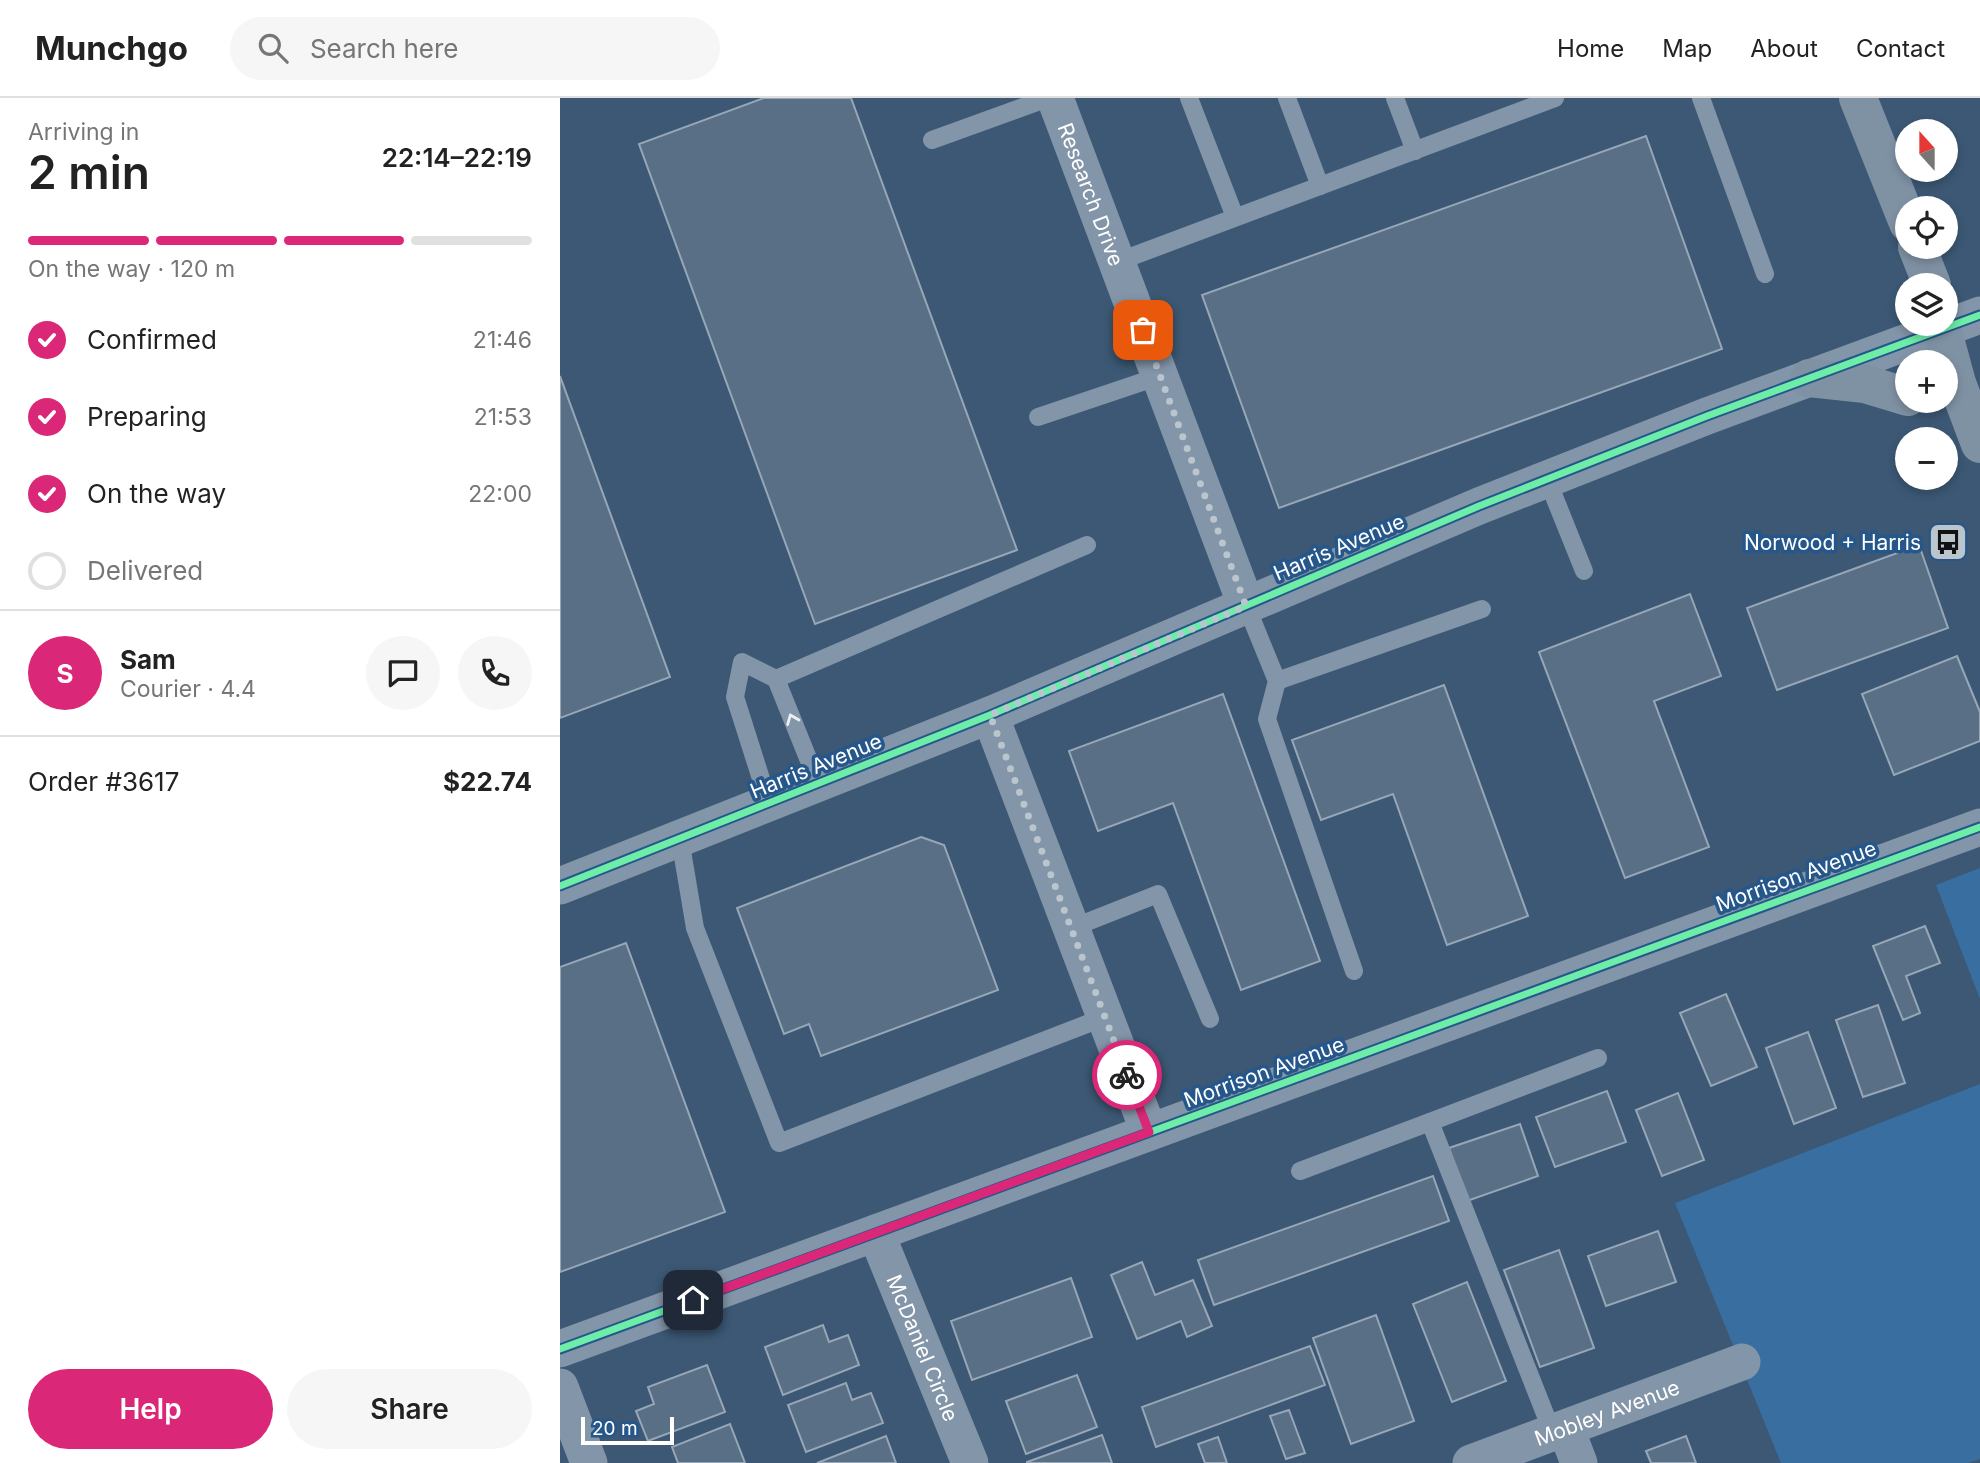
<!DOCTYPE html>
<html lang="en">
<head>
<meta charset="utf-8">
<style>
  body { margin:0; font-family:Inter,sans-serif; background:#f6f6f6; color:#222; height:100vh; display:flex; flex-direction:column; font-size:26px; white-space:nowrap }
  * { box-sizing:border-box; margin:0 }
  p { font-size:23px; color:#767676 }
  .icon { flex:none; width:38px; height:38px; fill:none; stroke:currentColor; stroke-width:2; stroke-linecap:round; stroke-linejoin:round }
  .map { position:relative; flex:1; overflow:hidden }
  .sheet { display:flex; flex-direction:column; background:#fff; width:560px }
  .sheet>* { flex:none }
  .needle { width:46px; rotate:339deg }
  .controls { position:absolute; left:1335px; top:21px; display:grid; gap:14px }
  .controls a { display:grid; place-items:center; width:63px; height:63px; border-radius:50%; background:#fff; box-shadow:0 4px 10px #0003; font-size:35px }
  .scale { position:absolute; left:21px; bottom:18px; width:93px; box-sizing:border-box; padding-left:7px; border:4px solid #fff; border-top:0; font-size:19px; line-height:24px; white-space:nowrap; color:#fff; -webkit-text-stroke:5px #25578b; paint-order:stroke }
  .pin { position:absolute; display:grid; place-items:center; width:60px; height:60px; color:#fff; margin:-30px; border-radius:14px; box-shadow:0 4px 10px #0006 }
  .courier { position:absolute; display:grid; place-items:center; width:70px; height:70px; margin:-35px; border:5px solid #db2777; border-radius:50%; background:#fff; color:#222; box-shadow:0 2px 9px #0007 }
  .headline em { font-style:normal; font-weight:600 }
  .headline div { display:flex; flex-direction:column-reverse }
  .headline { display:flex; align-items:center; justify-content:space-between; height:119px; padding:0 28px }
  h1 { font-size:46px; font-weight:600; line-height:52px }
  .bar { display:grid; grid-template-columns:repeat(4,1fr); gap:10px 7px; align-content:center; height:84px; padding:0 28px }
  .bar i { height:9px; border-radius:5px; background:#e0e0e0 }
  .bar .current { background:#db2777 }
  .bar p { grid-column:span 4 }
  .line { display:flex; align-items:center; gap:18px; padding:0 28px; border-top:2px solid #e0e0e0 }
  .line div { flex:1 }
  .round { display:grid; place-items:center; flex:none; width:74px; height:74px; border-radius:37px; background:#f6f6f6 }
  ol { padding:0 28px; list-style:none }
  li { display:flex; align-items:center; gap:21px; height:77px }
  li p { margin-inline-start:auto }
  li .icon { padding:7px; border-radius:50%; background:#db2777; color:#fff; stroke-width:4 }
  li:last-child { color:#767676 }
  li i { width:38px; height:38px; border:4px solid #e0e0e0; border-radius:50% }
  .button { display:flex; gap:14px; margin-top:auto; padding:14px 28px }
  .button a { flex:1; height:80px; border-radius:42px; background:#db2777; color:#fff; font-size:28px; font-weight:600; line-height:80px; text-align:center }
  .button a+a { background:#f6f6f6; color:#222 }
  header { display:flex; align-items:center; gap:42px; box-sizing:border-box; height:98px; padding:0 35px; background:#fff; border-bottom:2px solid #e0e0e0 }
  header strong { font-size:33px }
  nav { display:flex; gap:38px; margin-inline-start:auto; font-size:24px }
  .search { width:490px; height:63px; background:#f6f6f6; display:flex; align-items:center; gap:18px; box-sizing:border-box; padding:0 24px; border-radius:38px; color:#767676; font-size:26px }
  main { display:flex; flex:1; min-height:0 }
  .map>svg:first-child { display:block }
  .green { fill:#396ea0 }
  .building { fill:#596f85; stroke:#97a7b7; stroke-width:2 }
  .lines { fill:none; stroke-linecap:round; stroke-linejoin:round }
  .lane { stroke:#8395a8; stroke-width:18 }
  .street { stroke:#8395a8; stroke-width:37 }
  .secondary { stroke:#7f92a4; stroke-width:38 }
  .cycleway-casing { stroke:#25578b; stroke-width:11 }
  .cycleway { stroke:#6deda7; stroke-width:7 }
  .oneway { stroke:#eceff2 }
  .done { stroke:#bbc5ce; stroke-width:7; stroke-dasharray:0 12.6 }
  .route { stroke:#db2777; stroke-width:9 }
  .labels { text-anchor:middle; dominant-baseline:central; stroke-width:7; stroke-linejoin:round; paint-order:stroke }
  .street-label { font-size:21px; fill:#fff; stroke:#25578b }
  .poi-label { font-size:21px; fill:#fff; stroke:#25578b; text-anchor:end }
</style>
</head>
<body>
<header>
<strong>Munchgo</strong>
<div class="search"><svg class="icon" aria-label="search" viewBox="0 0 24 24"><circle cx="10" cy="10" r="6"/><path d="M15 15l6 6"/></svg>Search here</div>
<nav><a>Home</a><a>Map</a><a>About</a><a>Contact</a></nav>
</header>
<main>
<section class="sheet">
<div class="headline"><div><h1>2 min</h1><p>Arriving in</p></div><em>22:14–22:19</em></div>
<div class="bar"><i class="current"></i><i class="current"></i><i class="current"></i><i></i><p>On the way · 120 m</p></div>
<ol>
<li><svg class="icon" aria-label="check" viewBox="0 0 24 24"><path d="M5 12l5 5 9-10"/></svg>Confirmed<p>21:46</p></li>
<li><svg class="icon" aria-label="check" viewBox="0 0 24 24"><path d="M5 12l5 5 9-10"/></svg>Preparing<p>21:53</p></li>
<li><svg class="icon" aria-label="check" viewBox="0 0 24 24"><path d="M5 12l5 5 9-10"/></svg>On the way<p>22:00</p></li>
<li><i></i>Delivered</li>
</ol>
<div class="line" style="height:126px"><b class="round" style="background:#db2777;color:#fff">S</b><div><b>Sam</b><p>Courier · 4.4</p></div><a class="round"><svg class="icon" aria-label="chat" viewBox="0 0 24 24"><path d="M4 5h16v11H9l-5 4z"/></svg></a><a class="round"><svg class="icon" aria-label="phone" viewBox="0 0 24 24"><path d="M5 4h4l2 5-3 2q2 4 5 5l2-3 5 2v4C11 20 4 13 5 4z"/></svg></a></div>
<div class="line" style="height:91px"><div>Order #3617</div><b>$22.74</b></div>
<div class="button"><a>Help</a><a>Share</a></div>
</section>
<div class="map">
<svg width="1420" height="1365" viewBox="0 0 1420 1365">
  <rect width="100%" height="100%" fill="#3c5874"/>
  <g class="green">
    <path d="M1420 770V901L1376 787Z"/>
    <path d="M1420 986V1361L1408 1365H1221L1115 1105Z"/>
  </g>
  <g class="building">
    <path d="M204 0H291L457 452 255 526 79 46Z"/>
    <path d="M1086 38 1162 251 719 410 642 197Z"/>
    <path d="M0 278 110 579 0 620Z"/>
    <path d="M1359 447 1388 530 1217 592 1187 510Z"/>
    <path d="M1130 496 1161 578 1094 603 1149 749 1065 780 979 554Z"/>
    <path d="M1397 558 1420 614V643L1334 677 1302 596Z"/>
    <path d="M884 587 968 818 887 847 833 696 761 722 732 642Z"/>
    <path d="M663 596 760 863 681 892 613 705 538 733 509 653Z"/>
    <path d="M361 739 384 747 438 892 261 958 249 926 224 936 177 810Z"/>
    <path d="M1365 828 1380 865 1346 878 1360 915 1343 922 1313 848Z"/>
    <path d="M66 845 165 1114 0 1174V869Z"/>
    <path d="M1166 896 1197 969 1151 988 1120 915Z"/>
    <path d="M1318 907 1345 985 1303 999 1276 922Z"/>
    <path d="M1248 934 1276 1010 1234 1026 1206 950Z"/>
    <path d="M1047 993 1066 1044 995 1069 976 1019Z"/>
    <path d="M1118 995 1144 1062 1102 1078 1076 1012Z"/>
    <path d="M960 1026 978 1078 907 1103 889 1050Z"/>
    <path d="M873 1078 889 1123 654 1207 638 1162Z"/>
    <path d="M1098 1133 1116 1184 1046 1208 1028 1158Z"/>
    <path d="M999 1152 1034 1250 980 1269 944 1172Z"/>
    <path d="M582 1164 595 1197 633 1182 652 1228 627 1239 621 1223 577 1241 551 1177Z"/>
    <path d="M511 1180 532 1239 412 1282 391 1223Z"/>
    <path d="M907 1184 946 1283 892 1304 853 1206Z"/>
    <path d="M816 1217 854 1323 791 1346 753 1240Z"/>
    <path d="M263 1227 269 1244 288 1237 299 1267 223 1297 205 1249Z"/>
    <path d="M750 1248 765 1287 596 1349 582 1309Z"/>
    <path d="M147 1267 165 1314 88 1343 76 1313 94 1306 88 1289Z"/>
    <path d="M517 1277 537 1329 466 1356 446 1303Z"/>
    <path d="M286 1285 292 1302 311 1295 323 1325 246 1354 228 1307Z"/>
    <path d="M729 1312 745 1355 726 1361 710 1318Z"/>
    <path d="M170 1326 185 1365H118L112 1349Z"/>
    <path d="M542 1337 552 1365H467V1364Z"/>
    <path d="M326 1338 336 1365H257Z"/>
    <path d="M1126 1338 1136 1365H1091L1086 1353Z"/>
    <path d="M658 1339 667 1365H645L638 1346Z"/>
  </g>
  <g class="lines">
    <g class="lane">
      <path d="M629 0 675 119"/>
      <path d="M727 0 760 88"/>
      <path d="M835 0 855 53"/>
      <path d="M1141 0 1205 176"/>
      <path d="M372 42 488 0"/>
      <path d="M557 164 995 0"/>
      <path d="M478 319 600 278"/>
      <path d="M987 381 1024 473"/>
      <path d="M686 507 717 583 707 621 794 873"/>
      <path d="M216 581 527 447"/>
      <path d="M717 583 922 511"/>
      <path d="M209 706 175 599 182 564 216 581 258 685"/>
      <path d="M120 741 135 830 219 1045 545 919"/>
      <path d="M512 830 598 796 650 921"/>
      <path d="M740 1073 870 1024"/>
      <path d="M993 1336 870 1024 1038 960"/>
    </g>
    <g class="street">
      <path id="s1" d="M495 0 686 507"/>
      <path d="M430 617 589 1034"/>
      <path d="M0 788 430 617 919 408 1147 318 1420 217"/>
      <path id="s2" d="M316 1135 410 1365"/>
      <path d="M0 1251 1420 729"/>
      <path d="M0 1289 29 1365"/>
      <path d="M1006 1331 1019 1365"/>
      <path id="s3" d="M911 1365 1182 1264"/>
    </g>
    <g class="secondary">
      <path d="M1298 0 1348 125"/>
      <path d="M1357 149 1372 187"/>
      <path d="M1381 226 1397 285 1420 346"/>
      <path d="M1249 280 1305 286 1348 299"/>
    </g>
    <g class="cycleway-casing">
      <g id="cycleway">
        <path d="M0 788 430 617 919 408 1147 318 1420 217"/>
        <path d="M0 1251 1420 729"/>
      </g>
    </g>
    <use href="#cycleway" class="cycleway"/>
  </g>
  <defs><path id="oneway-chevron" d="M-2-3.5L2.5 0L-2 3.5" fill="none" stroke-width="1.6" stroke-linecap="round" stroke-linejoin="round" transform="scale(1.75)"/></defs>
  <use class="oneway" href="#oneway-chevron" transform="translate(232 621) rotate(-112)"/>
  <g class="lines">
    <path class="done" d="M567 977 430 617 686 508 583 232"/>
    <path class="route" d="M133 1202 589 1034 567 977"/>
  </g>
  <defs>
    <g id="bus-square" transform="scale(2.0125)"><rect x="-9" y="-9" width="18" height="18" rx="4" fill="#bbc5ce" stroke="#25578b"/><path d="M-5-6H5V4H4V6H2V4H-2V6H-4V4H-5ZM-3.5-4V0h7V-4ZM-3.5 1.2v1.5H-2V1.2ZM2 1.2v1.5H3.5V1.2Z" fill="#111"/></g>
  </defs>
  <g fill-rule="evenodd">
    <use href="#bus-square" x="1388" y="444"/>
  </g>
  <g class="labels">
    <g class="street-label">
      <text stroke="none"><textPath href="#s1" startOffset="103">Research Drive</textPath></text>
      <text transform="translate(779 449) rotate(-23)">Harris Avenue</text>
      <text transform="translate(256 668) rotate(-22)">Harris Avenue</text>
      <text transform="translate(1236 778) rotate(-20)">Morrison Avenue</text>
      <text transform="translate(704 974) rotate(-20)">Morrison Avenue</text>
      <text stroke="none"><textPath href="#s2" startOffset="124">McDaniel Circle</textPath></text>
      <text stroke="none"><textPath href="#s3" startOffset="145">Mobley Avenue</textPath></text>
    </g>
    <g class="poi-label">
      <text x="1361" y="444">Norwood + Harris</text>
    </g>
  </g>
</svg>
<div class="controls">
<a><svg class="needle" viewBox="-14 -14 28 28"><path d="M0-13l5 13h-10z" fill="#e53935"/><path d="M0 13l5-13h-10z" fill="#767676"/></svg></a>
<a><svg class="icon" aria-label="locate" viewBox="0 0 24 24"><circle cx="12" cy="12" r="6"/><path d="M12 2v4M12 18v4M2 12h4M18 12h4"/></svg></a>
<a><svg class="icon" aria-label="layers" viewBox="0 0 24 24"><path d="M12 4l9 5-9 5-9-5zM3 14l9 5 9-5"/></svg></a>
<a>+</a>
<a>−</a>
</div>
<div class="scale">20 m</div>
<div class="pin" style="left:583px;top:232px;background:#ea580c"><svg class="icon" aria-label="bag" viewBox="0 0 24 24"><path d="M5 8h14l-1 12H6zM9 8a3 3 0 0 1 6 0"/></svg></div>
<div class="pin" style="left:133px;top:1202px;background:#1f2937"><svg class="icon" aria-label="home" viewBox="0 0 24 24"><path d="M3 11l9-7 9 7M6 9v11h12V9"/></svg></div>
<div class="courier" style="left:567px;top:977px"><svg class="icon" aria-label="bike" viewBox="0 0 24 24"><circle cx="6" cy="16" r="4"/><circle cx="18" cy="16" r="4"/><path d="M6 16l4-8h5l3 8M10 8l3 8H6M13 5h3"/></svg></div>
</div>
</main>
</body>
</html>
